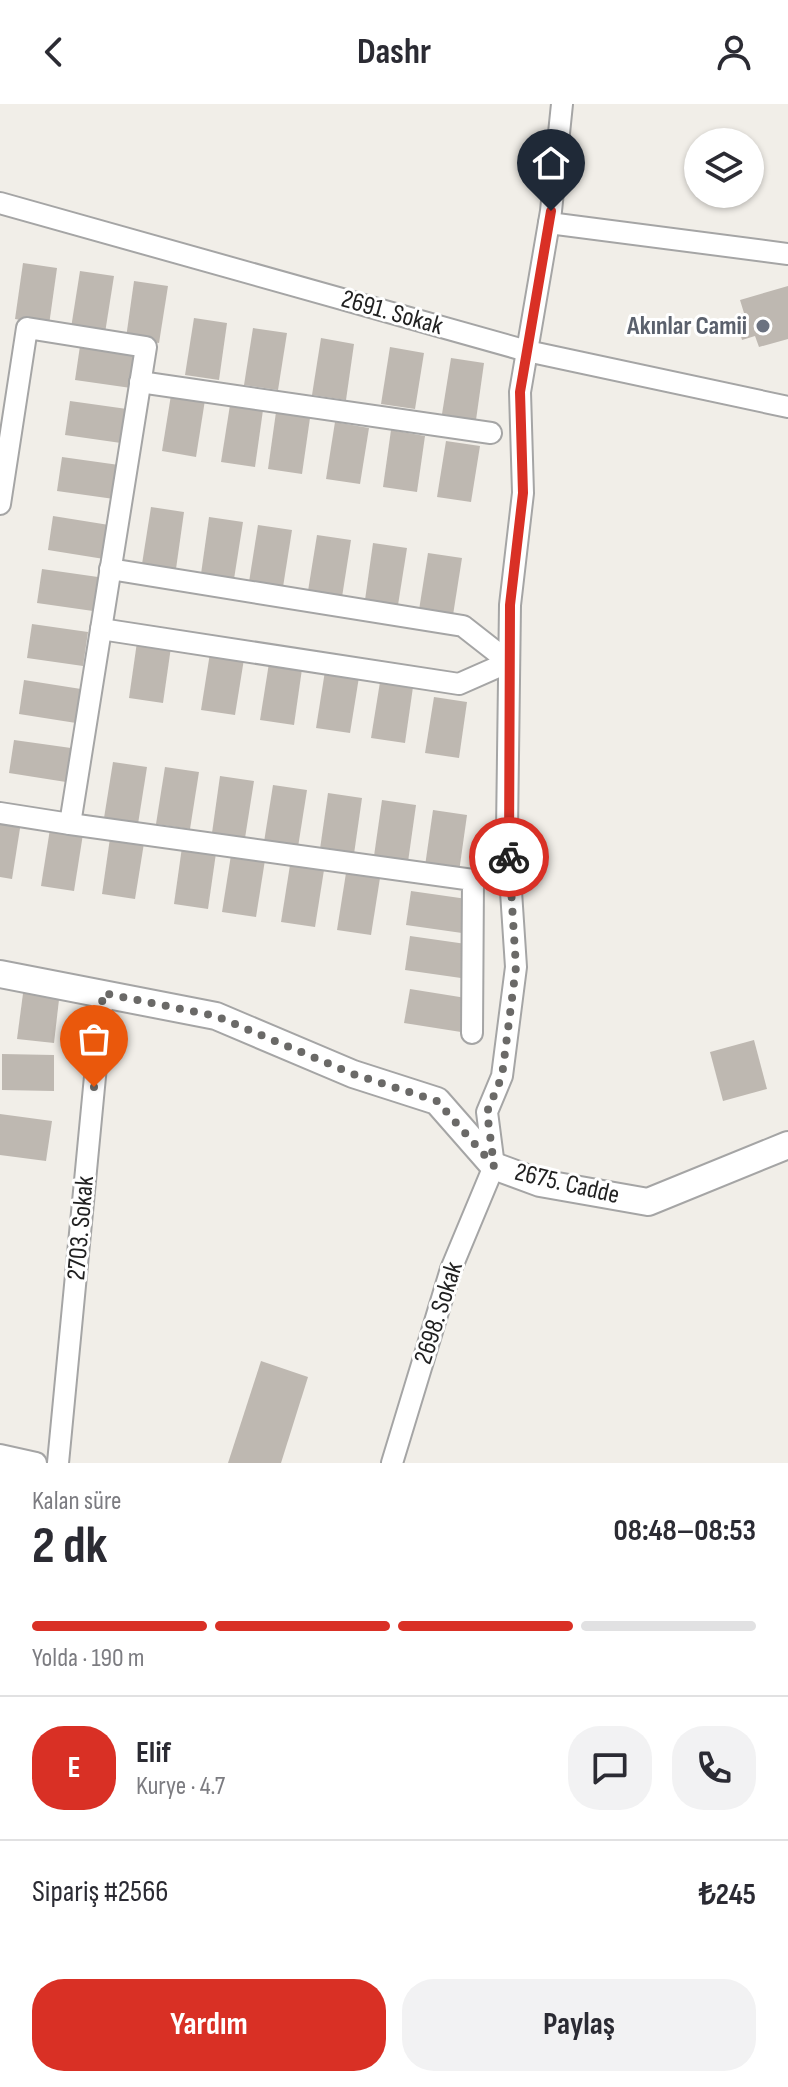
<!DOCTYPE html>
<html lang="tr">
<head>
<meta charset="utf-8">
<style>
  body { margin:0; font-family:"Sofia Sans Condensed",sans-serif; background:#f2f2f3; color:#2b2b33; height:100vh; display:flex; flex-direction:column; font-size:30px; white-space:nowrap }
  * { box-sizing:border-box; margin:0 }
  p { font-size:26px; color:#7c7c81 }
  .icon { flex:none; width:44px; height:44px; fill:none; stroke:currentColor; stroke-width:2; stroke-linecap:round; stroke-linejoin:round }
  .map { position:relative; height:1359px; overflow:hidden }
  .sheet { display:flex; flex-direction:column; background:#fff; flex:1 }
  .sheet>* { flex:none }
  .controls { position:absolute; left:684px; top:24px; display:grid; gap:16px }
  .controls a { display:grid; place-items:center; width:80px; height:80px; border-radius:50%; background:#fff; box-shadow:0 2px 6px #0004; font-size:40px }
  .pin { position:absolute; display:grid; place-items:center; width:68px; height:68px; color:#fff; margin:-82px -34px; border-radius:50% 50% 50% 0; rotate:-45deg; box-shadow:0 0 8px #0007 }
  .pin .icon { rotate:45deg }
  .courier { position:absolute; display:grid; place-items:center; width:80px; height:80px; margin:-40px; border:6px solid #d93025; border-radius:50%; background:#fff; color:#222; box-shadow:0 2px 10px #0007 }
  .headline em { font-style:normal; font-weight:700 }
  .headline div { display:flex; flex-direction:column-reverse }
  .headline { display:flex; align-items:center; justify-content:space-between; height:136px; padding:0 32px }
  h1 { font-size:52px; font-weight:700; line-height:60px }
  .bar { display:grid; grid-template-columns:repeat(4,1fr); gap:12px 8px; align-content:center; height:96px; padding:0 32px }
  .bar i { height:10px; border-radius:6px; background:#e1e1e2 }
  .bar .active { background:#d93025 }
  .bar p { grid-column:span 4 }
  .line { display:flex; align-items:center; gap:20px; padding:0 32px; border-top:2px solid #e1e1e2 }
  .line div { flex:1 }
  .round { display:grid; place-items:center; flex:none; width:84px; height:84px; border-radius:32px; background:#f2f2f3 }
  .button { display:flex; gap:16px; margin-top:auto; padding:16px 32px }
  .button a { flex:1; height:92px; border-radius:32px; background:#d93025; color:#fff; font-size:32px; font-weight:700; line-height:92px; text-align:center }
  .button a+a { background:#f2f2f3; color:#2b2b33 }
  header { display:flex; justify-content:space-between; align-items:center; height:104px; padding:0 32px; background:#fff; font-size:36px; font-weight:700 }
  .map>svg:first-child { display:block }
  .building { fill:#beb8b1 }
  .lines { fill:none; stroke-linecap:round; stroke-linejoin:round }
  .minor-casing { stroke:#a5a5a5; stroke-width:24 }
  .tertiary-casing { stroke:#a5a5a5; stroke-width:30 }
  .minor { stroke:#fff; stroke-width:20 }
  .tertiary { stroke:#fff; stroke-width:26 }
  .done { stroke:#6a6967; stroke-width:8; stroke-dasharray:0 14.4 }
  .route { stroke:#d93025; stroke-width:10 }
  .worship-dot { fill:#6b7280; stroke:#fff; stroke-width:3 }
  .labels { text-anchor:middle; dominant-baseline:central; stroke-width:6; stroke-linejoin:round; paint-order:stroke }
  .street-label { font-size:26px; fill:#212121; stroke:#fff }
  .worship-label { font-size:26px; font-weight:bold; fill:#5b616d; stroke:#fff; text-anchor:end }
</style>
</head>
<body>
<header><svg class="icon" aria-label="back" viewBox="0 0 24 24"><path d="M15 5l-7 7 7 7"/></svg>Dashr<svg class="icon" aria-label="person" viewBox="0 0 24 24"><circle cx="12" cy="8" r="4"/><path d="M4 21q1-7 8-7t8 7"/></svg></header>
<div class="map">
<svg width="788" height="1359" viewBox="0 0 788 1359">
  <rect width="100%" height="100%" fill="#f1eee8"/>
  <g class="building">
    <path d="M23 159 57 164 49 221 15 215Z"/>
    <path d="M80 167 114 172 105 229 71 224Z"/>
    <path d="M134 177 168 182 159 239 126 234Z"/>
    <path d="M788 182V235L759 243 755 232 742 236 735 211 744 209 740 196Z"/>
    <path d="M194 214 227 219 219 276 185 271Z"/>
    <path d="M253 224 287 229 278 286 244 281Z"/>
    <path d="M321 234 354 240 346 296 312 291Z"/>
    <path d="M80 242 137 250 131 284 75 276Z"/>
    <path d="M390 243 424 249 415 305 381 300Z"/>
    <path d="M451 254 484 259 476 316 442 310Z"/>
    <path d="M171 291 205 296 196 353 162 347Z"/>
    <path d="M70 297 127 305 121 339 65 331Z"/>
    <path d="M230 301 263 306 255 363 221 358Z"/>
    <path d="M276 308 310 314 302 370 268 365Z"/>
    <path d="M335 318 369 324 360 380 326 375Z"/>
    <path d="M391 326 425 332 417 388 383 383Z"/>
    <path d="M446 337 480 342 471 398 437 393Z"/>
    <path d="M62 353 119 361 114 395 57 387Z"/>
    <path d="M151 403 184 408 176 465 142 460Z"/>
    <path d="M53 412 109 421 104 455 48 446Z"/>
    <path d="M209 413 243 418 234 475 201 470Z"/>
    <path d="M258 421 292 426 283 483 249 478Z"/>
    <path d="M317 431 351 436 342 493 308 487Z"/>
    <path d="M373 439 407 444 398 501 365 496Z"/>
    <path d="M428 449 462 454 453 511 419 506Z"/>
    <path d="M42 465 98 473 93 507 37 499Z"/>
    <path d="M32 520 88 528 83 562 27 554Z"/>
    <path d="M137 538 171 543 163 599 129 594Z"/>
    <path d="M210 549 244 555 235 611 201 606Z"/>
    <path d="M269 559 302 565 294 621 260 616Z"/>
    <path d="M325 567 359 573 350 629 316 624Z"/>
    <path d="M24 576 81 585 76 619 19 610Z"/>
    <path d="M380 578 413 583 405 639 371 634Z"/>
    <path d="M434 593 467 598 459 654 425 649Z"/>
    <path d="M14 636 71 644 66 678 9 669Z"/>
    <path d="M113 658 147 663 138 720 104 714Z"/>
    <path d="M165 663 199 668 190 725 156 720Z"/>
    <path d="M220 672 254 677 245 734 212 729Z"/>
    <path d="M273 681 307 686 298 743 264 738Z"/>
    <path d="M328 689 362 694 354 750 320 745Z"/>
    <path d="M382 696 416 701 408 758 374 752Z"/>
    <path d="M433 706 467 711 459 768 425 762Z"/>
    <path d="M0 715 21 718 12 775 0 773Z"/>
    <path d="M50 725 83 730 74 787 41 782Z"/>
    <path d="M110 734 144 739 135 795 102 790Z"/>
    <path d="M182 743 216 749 208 805 174 800Z"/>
    <path d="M231 751 265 756 256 813 222 808Z"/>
    <path d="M290 761 324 766 315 823 281 818Z"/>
    <path d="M346 769 380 774 371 831 337 826Z"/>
    <path d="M411 787 467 795 462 829 406 821Z"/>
    <path d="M410 832 466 840 461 874 405 866Z"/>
    <path d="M24 882 60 887 54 939 17 935Z"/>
    <path d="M410 885 466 894 461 928 404 919Z"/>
    <path d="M754 936 767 985 723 997 710 948Z"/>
    <path d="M2 950 54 951V987L2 986Z"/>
    <path d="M0 1010 52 1017 46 1057 0 1051Z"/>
    <path d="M261 1257 308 1273 281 1359H228Z"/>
  </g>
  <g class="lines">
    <g class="minor-casing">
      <g id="minor">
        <path d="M0 99 527 247 788 303"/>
        <path d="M549 119 788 150"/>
        <path d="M140 278 491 329"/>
        <path d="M0 400 27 224 146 243 70 720 0 709"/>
        <path d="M101 525 459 580 509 558 463 522 110 465"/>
        <path d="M70 720 473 776 472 929"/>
        <path d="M0 1351 36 1359"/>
        <path d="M58 1359 103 889"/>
        <path d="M392 1359 451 1165 494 1062 487 1008 502 972 516 863 507 727 510 501 523 389 520 288 551 107 562 0"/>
      </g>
    </g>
    <g class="tertiary-casing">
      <path id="tertiary" d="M0 870 216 912 353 970 437 997 494 1062 540 1079 648 1098 788 1041"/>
    </g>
    <use href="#minor" class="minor"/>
    <use href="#tertiary" class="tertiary"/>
  </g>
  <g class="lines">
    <path class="done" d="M94 983 103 889 216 912 353 970 437 997 494 1062 487 1008 502 972 516 863 509 753"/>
    <path class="route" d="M509 753 510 501 523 389 520 288 551 107"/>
  </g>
  <circle class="worship-dot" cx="763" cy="222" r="8"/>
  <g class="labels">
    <g class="street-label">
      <text transform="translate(392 209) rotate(16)">2691. Sokak</text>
      <text transform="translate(567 1080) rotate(13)">2675. Cadde</text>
      <text transform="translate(81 1124) rotate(-85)">2703. Sokak</text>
      <text transform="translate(439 1209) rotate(-72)">2698. Sokak</text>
    </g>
    <g class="worship-label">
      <text x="747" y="222">Akınlar Camii</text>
    </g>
  </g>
</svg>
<div class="controls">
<a><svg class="icon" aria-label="layers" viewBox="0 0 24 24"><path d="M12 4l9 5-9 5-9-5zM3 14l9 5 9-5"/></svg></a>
</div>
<div class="pin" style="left:94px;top:983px;background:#ea580c"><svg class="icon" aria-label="bag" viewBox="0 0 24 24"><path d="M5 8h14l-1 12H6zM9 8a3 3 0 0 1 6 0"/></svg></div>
<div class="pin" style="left:551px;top:107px;background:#1f2937"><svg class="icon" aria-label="home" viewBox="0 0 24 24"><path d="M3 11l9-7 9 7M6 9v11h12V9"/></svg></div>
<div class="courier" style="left:509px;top:753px"><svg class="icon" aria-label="bike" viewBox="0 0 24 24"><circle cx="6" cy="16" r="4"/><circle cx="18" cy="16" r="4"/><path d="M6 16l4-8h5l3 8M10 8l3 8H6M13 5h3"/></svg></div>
</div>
<section class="sheet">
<div class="headline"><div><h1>2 dk</h1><p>Kalan süre</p></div><em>08:48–08:53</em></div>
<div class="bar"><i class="active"></i><i class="active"></i><i class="active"></i><i></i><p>Yolda · 190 m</p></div>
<div class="line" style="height:144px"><b class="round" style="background:#d93025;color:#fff">E</b><div><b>Elif</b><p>Kurye · 4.7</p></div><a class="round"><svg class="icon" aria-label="chat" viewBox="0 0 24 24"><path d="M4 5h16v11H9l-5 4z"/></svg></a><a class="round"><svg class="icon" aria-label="phone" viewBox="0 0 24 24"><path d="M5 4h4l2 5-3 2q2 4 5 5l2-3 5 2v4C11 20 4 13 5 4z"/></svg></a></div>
<div class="line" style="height:104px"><div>Sipariş #2566</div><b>₺245</b></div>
<div class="button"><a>Yardım</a><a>Paylaş</a></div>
</section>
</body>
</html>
